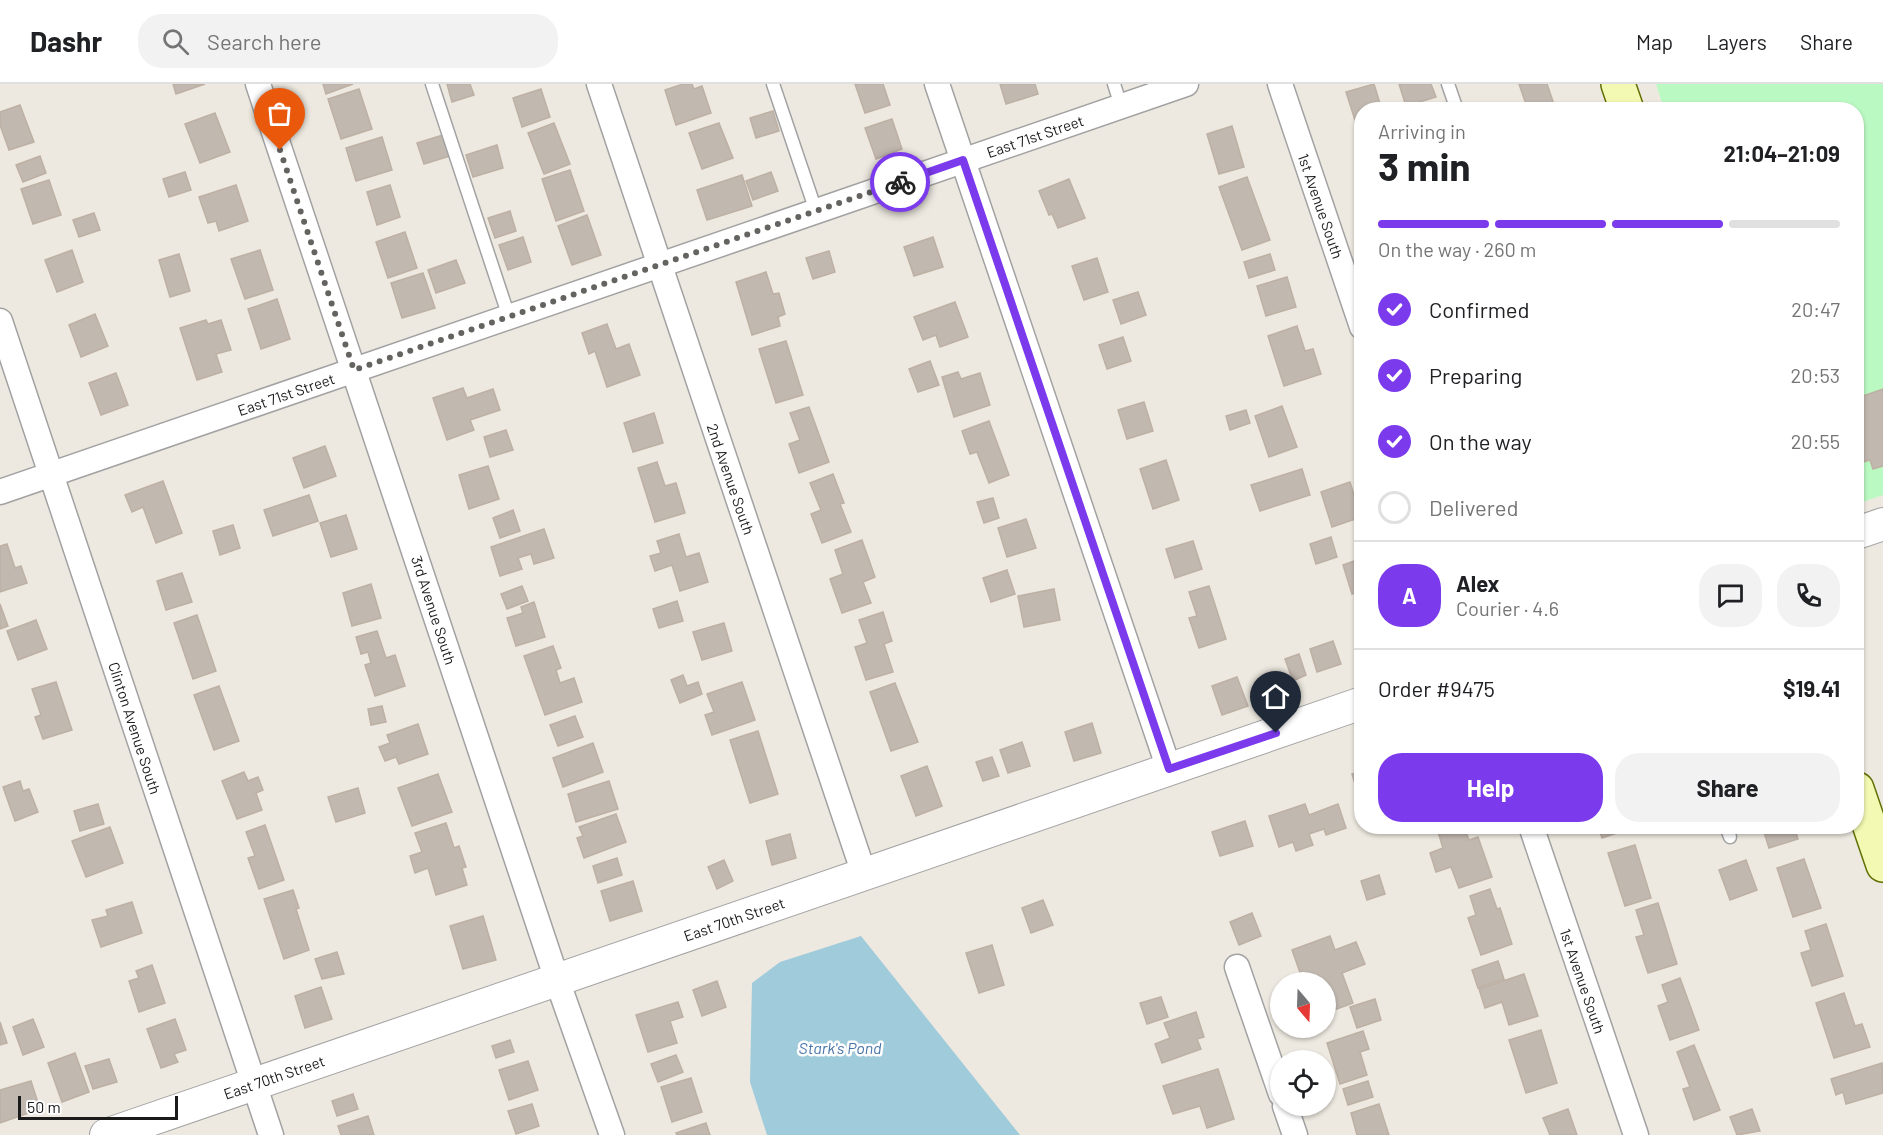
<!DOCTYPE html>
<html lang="en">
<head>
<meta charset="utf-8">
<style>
  body { margin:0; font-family:Barlow,sans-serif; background:#f2f2f2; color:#202124; height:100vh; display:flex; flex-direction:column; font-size:22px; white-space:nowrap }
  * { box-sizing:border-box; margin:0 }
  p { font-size:20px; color:#757577 }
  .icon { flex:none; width:33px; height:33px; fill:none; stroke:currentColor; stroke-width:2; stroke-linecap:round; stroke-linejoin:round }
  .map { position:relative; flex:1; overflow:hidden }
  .panel { position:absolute; left:1354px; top:18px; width:510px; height:732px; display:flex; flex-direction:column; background:#fff; border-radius:24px; box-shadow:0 2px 4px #0004 }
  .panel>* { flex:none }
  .needle { width:39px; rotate:161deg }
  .controls { position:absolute; left:1270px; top:888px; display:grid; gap:12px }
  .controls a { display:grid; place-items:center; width:66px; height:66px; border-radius:50%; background:#fff; box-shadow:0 2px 4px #0004; font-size:30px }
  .scale { position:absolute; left:18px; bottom:15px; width:160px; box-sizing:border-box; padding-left:6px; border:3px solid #1b1b1b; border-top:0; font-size:16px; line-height:21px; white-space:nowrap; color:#1b1b1b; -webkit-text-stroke:4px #fff; paint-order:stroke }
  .pin { position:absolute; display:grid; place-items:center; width:51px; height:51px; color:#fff; margin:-62px -26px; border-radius:50% 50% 50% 0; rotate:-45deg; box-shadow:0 0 6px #0007 }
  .pin .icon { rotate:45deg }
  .courier { position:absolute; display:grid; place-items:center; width:60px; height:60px; margin:-30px; border:4px solid #7c3aed; border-radius:50%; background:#fff; color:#222; box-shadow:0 2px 8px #0007 }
  .overview em { font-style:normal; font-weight:700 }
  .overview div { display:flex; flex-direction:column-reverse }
  .overview { display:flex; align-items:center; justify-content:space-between; height:102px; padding:0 24px }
  h1 { font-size:39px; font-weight:700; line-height:45px }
  .bar { display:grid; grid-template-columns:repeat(4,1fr); gap:9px 6px; align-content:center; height:72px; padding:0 24px }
  .bar i { height:8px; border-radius:4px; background:#e0e0e0 }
  .bar .on { background:#7c3aed }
  .bar p { grid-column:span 4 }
  .line { display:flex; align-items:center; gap:15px; padding:0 24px; border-top:2px solid #e0e0e0 }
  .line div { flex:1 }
  .round { display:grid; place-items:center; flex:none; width:63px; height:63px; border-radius:24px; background:#f2f2f2 }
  ol { padding:0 24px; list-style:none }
  li { display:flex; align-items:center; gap:18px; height:66px }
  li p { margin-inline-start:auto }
  li .icon { padding:6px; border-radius:50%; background:#7c3aed; color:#fff; stroke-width:4 }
  li:last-child { color:#757577 }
  li i { width:33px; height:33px; border:3px solid #e0e0e0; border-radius:50% }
  .action { display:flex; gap:12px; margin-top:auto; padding:12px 24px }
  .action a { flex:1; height:69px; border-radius:24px; background:#7c3aed; color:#fff; font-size:24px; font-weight:700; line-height:69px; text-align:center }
  .action a+a { background:#f2f2f2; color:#202124 }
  header { display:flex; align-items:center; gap:36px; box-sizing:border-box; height:84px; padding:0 30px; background:#fff; border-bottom:2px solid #e0e0e0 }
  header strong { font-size:28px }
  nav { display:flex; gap:33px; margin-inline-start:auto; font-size:21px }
  .search { width:420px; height:54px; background:#f2f2f2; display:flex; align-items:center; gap:15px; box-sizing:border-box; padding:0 21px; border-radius:24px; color:#757577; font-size:22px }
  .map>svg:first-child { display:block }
  .park { fill:#bbf9c2 }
  .water { fill:#a0cbdb }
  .building { fill:#c1b8b0; stroke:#beb0a3; stroke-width:1.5 }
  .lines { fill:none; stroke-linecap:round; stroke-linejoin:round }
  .service-casing { stroke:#a2a2a2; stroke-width:15 }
  .minor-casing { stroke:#a2a2a2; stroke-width:27 }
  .tertiary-casing { stroke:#a2a2a2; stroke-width:34 }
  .secondary-casing { stroke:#607004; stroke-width:36 }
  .service { stroke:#fff; stroke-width:12 }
  .minor { stroke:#fff; stroke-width:24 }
  .tertiary { stroke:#fff; stroke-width:32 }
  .secondary { stroke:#f3f9b2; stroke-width:33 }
  .done { stroke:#646360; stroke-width:6; stroke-dasharray:0 10.8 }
  .route { stroke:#7c3aed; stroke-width:8 }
  .labels { text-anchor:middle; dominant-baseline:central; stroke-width:5; stroke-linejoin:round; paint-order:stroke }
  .street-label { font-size:15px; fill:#1b1b1b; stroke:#fff }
  .water-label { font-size:16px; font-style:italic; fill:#4875aa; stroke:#fff }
</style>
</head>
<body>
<header>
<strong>Dashr</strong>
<div class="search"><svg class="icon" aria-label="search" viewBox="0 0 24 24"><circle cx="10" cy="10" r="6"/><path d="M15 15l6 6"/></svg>Search here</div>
<nav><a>Map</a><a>Layers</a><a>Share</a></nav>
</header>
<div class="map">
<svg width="1883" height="1051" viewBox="0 0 1883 1051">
  <rect width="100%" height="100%" fill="#ede9e0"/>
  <path class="park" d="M1656 0H1883V411L1857 420V26L1664 25Z"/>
  <path class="water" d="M861 852 1020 1051H767L750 998 752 899 780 878Z"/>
  <g class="building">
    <path d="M173 0H205L176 10Z"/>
    <path d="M323 0H353L326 10Z"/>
    <path d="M447 0H470L474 11 452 18Z"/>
    <path d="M683 0H692L694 5 702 2 711 29 676 41 665 6Z"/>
    <path d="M855 0H883L890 21 865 29Z"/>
    <path d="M1000 0H1035L1038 10 1006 20Z"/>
    <path d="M1374 0 1382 26H1362V58L1346 8Z"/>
    <path d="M1399 0H1431L1436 13 1406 22Z"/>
    <path d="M1519 0H1547L1556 26H1528Z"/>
    <path d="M359 5 372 45 341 55 328 15Z"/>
    <path d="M541 5 550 33 522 43 513 14Z"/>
    <path d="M20 21 34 58 9 66 0 41V28Z"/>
    <path d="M773 27 779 47 756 54 750 34Z"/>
    <path d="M215 29 230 68 200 79 185 40Z"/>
    <path d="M892 35 902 65 876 75 865 44Z"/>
    <path d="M554 39 570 80 544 90 528 49Z"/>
    <path d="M719 39 733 74 702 85 689 49Z"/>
    <path d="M1232 42 1244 83 1219 90 1207 50Z"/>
    <path d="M443 51 450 72 424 80 417 59Z"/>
    <path d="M382 53 392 86 356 97 346 64Z"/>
    <path d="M497 61 503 84 473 93 466 71Z"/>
    <path d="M40 72 46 89 23 98 16 81Z"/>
    <path d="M570 86 584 127 556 137 542 95Z"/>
    <path d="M185 88 191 106 169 113 163 95Z"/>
    <path d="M771 88 778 107 753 116 746 97Z"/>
    <path d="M742 91 752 122 707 136 697 106Z"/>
    <path d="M1247 93 1270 156 1242 166 1219 103Z"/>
    <path d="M1069 95 1085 134 1058 144 1052 130 1049 131 1039 107Z"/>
    <path d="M49 96 61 131 33 140 21 105Z"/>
    <path d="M236 101 248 137 219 147 216 137 208 139 199 113Z"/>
    <path d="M390 101 400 133 377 141 367 108Z"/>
    <path d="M510 127 516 147 495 154 488 134Z"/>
    <path d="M94 129 100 146 79 153 73 136Z"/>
    <path d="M587 131 601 171 572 181 558 142Z"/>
    <path d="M405 148 417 184 388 194 376 158Z"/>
    <path d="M523 153 531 178 508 186 499 161Z"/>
    <path d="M933 153 943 183 914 192 904 163Z"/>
    <path d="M72 166 83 198 57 208 45 176Z"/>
    <path d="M260 166 273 206 245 215 231 175Z"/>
    <path d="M829 167 835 188 813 195 806 174Z"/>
    <path d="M179 170 190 207 170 213 159 176Z"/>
    <path d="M1270 170 1275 186 1249 194 1244 178Z"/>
    <path d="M1097 174 1108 208 1084 216 1072 182Z"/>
    <path d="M456 176 465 199 436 209 428 186Z"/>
    <path d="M766 188 773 210 779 209 785 230 778 233 780 242 752 251 736 198Z"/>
    <path d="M423 189 435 224 402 234 391 199Z"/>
    <path d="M1287 193 1296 223 1266 232 1257 202Z"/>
    <path d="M1138 208 1146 231 1121 240 1113 216Z"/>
    <path d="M277 215 290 255 261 265 248 225Z"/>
    <path d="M955 218 968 253 940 263 936 251 923 256 914 233Z"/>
    <path d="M95 230 108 262 81 273 69 241Z"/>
    <path d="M206 236 208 240 221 236 231 266 216 270 222 288 197 296 180 244Z"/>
    <path d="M607 240 616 265 629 260 640 291 607 303 595 267 589 270 582 249Z"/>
    <path d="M1297 242 1305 267 1313 265 1321 290 1284 302 1268 252Z"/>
    <path d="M1123 253 1131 277 1107 285 1099 261Z"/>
    <path d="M786 257 803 311 776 319 759 265Z"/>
    <path d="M930 277 939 301 918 308 909 285Z"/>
    <path d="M958 288 961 295 980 289 990 321 954 333 942 293Z"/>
    <path d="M116 289 128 321 101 331 89 299Z"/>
    <path d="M463 304 467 314 493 305 500 326 470 336 474 346 447 356 433 314Z"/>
    <path d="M1883 305V382L1873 385 1870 376 1863 378 1860 370 1857 371V314Z"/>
    <path d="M1144 318 1153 347 1127 355 1118 326Z"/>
    <path d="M1282 322 1297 363 1269 373 1255 332Z"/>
    <path d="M809 323 829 378 799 389 789 360 800 356 790 329Z"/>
    <path d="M1246 326 1250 339 1230 346 1226 332Z"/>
    <path d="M654 329 663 359 633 368 624 339Z"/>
    <path d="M989 337 1009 391 989 399 977 368 970 370 962 347Z"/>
    <path d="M506 346 513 366 490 373 484 353Z"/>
    <path d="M325 362 336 392 304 404 293 374Z"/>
    <path d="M1166 376 1179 416 1153 425 1140 385Z"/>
    <path d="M657 378 665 402 676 399 685 429 655 438 638 384Z"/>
    <path d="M488 382 499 415 469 425 459 391Z"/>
    <path d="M1302 385 1310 411 1260 427 1251 401Z"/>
    <path d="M833 390 844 419 840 420 851 448 822 459 811 430 821 426 810 399Z"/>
    <path d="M163 397 182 449 156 459 143 423 132 428 125 411Z"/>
    <path d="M1350 398 1361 433 1332 443 1321 408Z"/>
    <path d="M309 411 318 437 273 452 264 426Z"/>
    <path d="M993 414 999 434 984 439 977 418Z"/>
    <path d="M513 426 520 447 500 454 493 434Z"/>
    <path d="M346 431 357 465 331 473 320 439Z"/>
    <path d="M1026 435 1036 464 1007 473 998 444Z"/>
    <path d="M233 441 240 464 220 471 213 447Z"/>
    <path d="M544 445 554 474 534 480 531 470 518 474 522 485 500 492 491 463Z"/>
    <path d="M679 450 686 473 699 469 708 498 680 507 672 481 655 487 650 472 661 469 657 457Z"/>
    <path d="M1331 453 1337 473 1316 480 1310 460Z"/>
    <path d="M862 456 875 493 863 498 871 519 842 529 830 495 843 490 835 466Z"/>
    <path d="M1193 457 1202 485 1175 494 1166 465Z"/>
    <path d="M7 460 15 484 21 482 27 499 0 508V462Z"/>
    <path d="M1362 474V507L1352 510 1343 481Z"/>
    <path d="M1007 486 1015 510 991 518 983 494Z"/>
    <path d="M182 489 192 518 166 526 157 497Z"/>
    <path d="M371 500 381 534 352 542 343 509Z"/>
    <path d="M522 502 528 517 507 525 501 510Z"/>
    <path d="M1209 502 1226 555 1199 564 1189 534 1197 532 1189 508Z"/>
    <path d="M1054 505 1060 536 1024 543 1018 512Z"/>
    <path d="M677 517 683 537 659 544 653 525Z"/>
    <path d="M534 518 545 553 516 562 507 534 523 529 521 523Z"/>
    <path d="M0 520 8 542 0 545Z"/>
    <path d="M883 528 892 557 884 560 893 588 866 596 855 563 867 559 859 536Z"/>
    <path d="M197 531 216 587 193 595 174 539Z"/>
    <path d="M36 536 47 565 18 576 7 547Z"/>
    <path d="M724 539 732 567 702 576 693 548Z"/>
    <path d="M377 547 386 574 395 571 405 602 375 612 365 581 371 579 368 568 361 570 356 553Z"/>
    <path d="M1333 557 1341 580 1317 588 1310 565Z"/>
    <path d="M553 562 561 584 556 586 560 599 574 594 582 618 545 631 524 572Z"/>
    <path d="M1299 570 1306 591 1293 597 1285 575Z"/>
    <path d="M683 591 687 602 698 598 702 610 680 619 671 596Z"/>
    <path d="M1237 593 1248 622 1222 631 1212 602Z"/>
    <path d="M56 598 72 646 43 655 35 633 41 631 32 605Z"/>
    <path d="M742 598 755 636 712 651 705 631 714 628 707 610Z"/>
    <path d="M895 599 918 658 891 667 870 608Z"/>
    <path d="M219 602 239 657 214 666 194 611Z"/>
    <path d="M382 622 386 638 371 641 368 625Z"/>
    <path d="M575 632 583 653 558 662 550 641Z"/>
    <path d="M1092 639 1101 669 1074 677 1065 648Z"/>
    <path d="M418 640 428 670 399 680 396 673 385 677 379 663 390 659 387 651Z"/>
    <path d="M758 647 778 710 750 719 730 656Z"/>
    <path d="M1022 658 1030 682 1008 689 1000 666Z"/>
    <path d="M593 659 603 688 563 703 553 674Z"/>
    <path d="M992 673 999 692 983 697 976 678Z"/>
    <path d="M927 682 942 722 916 732 901 692Z"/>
    <path d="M1362 687V715L1360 716 1352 690Z"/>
    <path d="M244 688 248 697 258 693 263 706 256 709 262 726 237 735 222 697Z"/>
    <path d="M438 690 452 728 412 742 398 704Z"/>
    <path d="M20 697 23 707 29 705 38 728 15 737 3 703Z"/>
    <path d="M609 697 618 725 576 738 568 710Z"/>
    <path d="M358 704 365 729 336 738 328 713Z"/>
    <path d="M98 720 104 740 80 747 74 727Z"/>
    <path d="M1305 720 1309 731 1338 720 1346 744 1326 751 1324 745 1309 750 1313 761 1296 767 1293 758 1279 763 1269 732Z"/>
    <path d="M616 730 626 758 584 774 577 754 583 752 579 743Z"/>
    <path d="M1245 737 1253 762 1220 772 1212 748Z"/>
    <path d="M446 739 454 764 459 762 466 783 462 784 467 801 436 811 428 784 415 789 410 772 422 768 415 749Z"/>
    <path d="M265 741 284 796 259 805 248 774 255 772 246 748Z"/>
    <path d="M1455 742H1464L1469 756 1478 753 1492 793 1459 804 1451 783 1436 788 1430 769 1443 764 1438 748Z"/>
    <path d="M1598 742H1628L1629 745 1602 754Z"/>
    <path d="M1762 742H1794L1798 755 1769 764Z"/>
    <path d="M110 743 123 779 86 793 72 757Z"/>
    <path d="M790 750 796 774 772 781 766 757Z"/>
    <path d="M1635 761 1651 814 1625 822 1608 769Z"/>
    <path d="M617 774 622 791 598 799 593 782Z"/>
    <path d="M1804 775 1821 824 1793 833 1777 784Z"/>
    <path d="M724 776 733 797 717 805 708 783Z"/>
    <path d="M1746 776 1757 806 1730 816 1719 786Z"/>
    <path d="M1379 791 1385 810 1367 816 1361 797Z"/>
    <path d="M633 797 642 827 610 837 601 807Z"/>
    <path d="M1490 805 1497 825 1500 824 1512 860 1481 871 1468 834 1476 831 1470 812Z"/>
    <path d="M293 806 299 824 296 825 309 866 284 875 264 815Z"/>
    <path d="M1043 816 1053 841 1031 849 1022 824Z"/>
    <path d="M132 818 142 849 101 863 92 836 108 832 106 826Z"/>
    <path d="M1658 819 1677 880 1648 889 1636 853 1644 851 1636 826Z"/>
    <path d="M1252 829 1261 852 1239 861 1230 838Z"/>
    <path d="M483 832 496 876 463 885 450 842Z"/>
    <path d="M1826 840 1843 892 1812 902 1801 869 1811 866 1805 847Z"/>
    <path d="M1330 852 1335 866 1356 858 1365 880 1342 889 1353 919 1326 929V898H1309L1307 892 1302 894 1292 866Z"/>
    <path d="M992 861 1004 901 979 909 966 869Z"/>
    <path d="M337 868 344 890 322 895 315 875Z"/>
    <path d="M1498 877 1504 895 1478 904 1472 886Z"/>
    <path d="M152 881 165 919 139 928 129 897 139 894 136 887Z"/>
    <path d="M1524 890 1538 932 1509 941 1502 918 1485 924 1479 905Z"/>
    <path d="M1680 894 1699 946 1670 956 1658 922 1668 918 1662 901Z"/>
    <path d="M717 897 726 923 702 932 693 906Z"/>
    <path d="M321 903 332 935 305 944 295 912Z"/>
    <path d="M1844 909 1855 942 1862 940 1870 963 1834 974 1816 919Z"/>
    <path d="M1161 913 1168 933 1147 940 1140 919Z"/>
    <path d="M1375 915 1381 936 1357 944 1350 923Z"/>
    <path d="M678 918 683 933 670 937 677 959 648 968 636 931Z"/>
    <path d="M1196 928 1204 953 1197 955 1201 965 1162 979 1155 960 1170 954 1164 939Z"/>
    <path d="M33 935 44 963 23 971 13 943Z"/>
    <path d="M175 935 186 966 174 970 178 978 161 984 147 945Z"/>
    <path d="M0 938 7 959 0 961Z"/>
    <path d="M1541 946 1557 999 1526 1009 1509 956Z"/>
    <path d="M1363 947 1369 965 1360 968 1367 991 1340 1000 1327 959Z"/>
    <path d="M510 956 514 968 496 974 492 962Z"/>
    <path d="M1694 961 1720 1026 1694 1036 1683 1005 1690 1003 1677 968Z"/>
    <path d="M75 969 89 1008 62 1018 48 979Z"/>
    <path d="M676 971 683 988 658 998 651 980Z"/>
    <path d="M109 975 117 998 93 1005 85 982Z"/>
    <path d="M528 977 538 1006 509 1016 499 986Z"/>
    <path d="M1882 979 1883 1009 1846 1020 1843 1008 1836 1011 1831 995Z"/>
    <path d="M1218 985 1234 1035 1207 1044 1200 1022 1173 1030 1163 1002Z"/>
    <path d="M691 994 702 1028 672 1038 661 1003Z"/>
    <path d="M31 997 40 1025 0 1039V1006Z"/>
    <path d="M1368 997 1373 1013 1348 1021 1343 1005Z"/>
    <path d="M353 1010 358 1025 337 1032 332 1017Z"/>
    <path d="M532 1020 539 1042 516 1050 508 1027Z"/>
    <path d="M1379 1020 1389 1051H1357L1351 1029Z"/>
    <path d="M1568 1025 1577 1051H1550L1543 1034Z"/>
    <path d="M1752 1025 1760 1047 1737 1051 1730 1033Z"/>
    <path d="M368 1032 374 1051H341L338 1042Z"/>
    <path d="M706 1039 710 1051H677L676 1049Z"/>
  </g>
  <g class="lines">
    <g class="service-casing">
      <g id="service">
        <path d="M432 0 509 233"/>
        <path d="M773 0 816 127"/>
        <path d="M1114 0 1121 22"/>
        <path d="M1448 0 1457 26"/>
        <path d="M1726 742 1730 753"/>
      </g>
    </g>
    <g class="minor-casing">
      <g id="minor">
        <path d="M258 0 557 896 612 1051"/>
        <path d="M599 0 864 790"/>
        <path d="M937 0 1169 685"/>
        <path d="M1280 0 1362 243"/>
        <path d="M0 237 271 1051"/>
        <path d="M0 408 1186 0"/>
        <path d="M1531 742 1636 1051"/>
        <path d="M1237 883 1281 1010"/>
        <path d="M1285 1022 1295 1051"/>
      </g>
    </g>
    <g class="tertiary-casing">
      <g id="tertiary">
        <path d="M1857 449 1883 440"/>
        <path d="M106 1051 1362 619"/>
      </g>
    </g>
    <g class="secondary-casing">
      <g id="secondary">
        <path d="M1618 0 1627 26"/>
        <path d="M1857 705 1883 781"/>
      </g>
    </g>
    <use href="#service" class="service"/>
    <use href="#minor" class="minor"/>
    <use href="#tertiary" class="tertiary"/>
    <use href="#secondary" class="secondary"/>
  </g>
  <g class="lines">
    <path class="done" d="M280 66 354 286 900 98"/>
    <path class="route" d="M900 98 963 76 1169 685 1276 649"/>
  </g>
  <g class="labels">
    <g class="street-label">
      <text transform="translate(1035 52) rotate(-19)">East 71st Street</text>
      <text transform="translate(1321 122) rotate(71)">1st Avenue South</text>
      <text transform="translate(286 310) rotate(-19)">East 71st Street</text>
      <text transform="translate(731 395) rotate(71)">2nd Avenue South</text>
      <text transform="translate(434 526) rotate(72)">3rd Avenue South</text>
      <text transform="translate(135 644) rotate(72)">Clinton Avenue South</text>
      <text transform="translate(734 835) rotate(-19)">East 70th Street</text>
      <text transform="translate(1583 897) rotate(71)">1st Avenue South</text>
      <text transform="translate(274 993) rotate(-19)">East 70th Street</text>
    </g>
    <g class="water-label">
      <text x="840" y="963">Stark's Pond</text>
    </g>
  </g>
</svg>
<div class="controls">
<a><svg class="needle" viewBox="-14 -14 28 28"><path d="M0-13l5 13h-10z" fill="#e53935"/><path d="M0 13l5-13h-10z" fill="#757577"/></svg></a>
<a><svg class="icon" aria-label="locate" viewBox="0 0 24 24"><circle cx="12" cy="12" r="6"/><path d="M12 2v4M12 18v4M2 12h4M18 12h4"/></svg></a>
</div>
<div class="scale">50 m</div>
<div class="pin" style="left:280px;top:66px;background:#ea580c"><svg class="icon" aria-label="bag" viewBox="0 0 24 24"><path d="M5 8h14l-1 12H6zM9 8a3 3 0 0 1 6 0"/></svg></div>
<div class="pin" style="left:1276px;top:649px;background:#1f2937"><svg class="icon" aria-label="home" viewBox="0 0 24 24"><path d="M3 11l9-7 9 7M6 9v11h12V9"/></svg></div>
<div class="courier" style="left:900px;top:98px"><svg class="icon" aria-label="bike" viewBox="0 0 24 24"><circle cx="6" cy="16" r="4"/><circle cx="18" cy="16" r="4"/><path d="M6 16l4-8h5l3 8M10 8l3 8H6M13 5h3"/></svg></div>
<section class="panel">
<div class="overview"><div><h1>3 min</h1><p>Arriving in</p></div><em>21:04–21:09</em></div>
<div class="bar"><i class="on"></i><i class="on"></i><i class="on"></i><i></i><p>On the way · 260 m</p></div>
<ol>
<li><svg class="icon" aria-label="check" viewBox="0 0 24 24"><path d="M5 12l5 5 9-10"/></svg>Confirmed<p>20:47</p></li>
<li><svg class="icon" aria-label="check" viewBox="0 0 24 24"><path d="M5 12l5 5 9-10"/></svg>Preparing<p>20:53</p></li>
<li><svg class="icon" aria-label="check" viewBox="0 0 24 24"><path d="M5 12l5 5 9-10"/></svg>On the way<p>20:55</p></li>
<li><i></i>Delivered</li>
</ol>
<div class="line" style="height:108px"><b class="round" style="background:#7c3aed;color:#fff">A</b><div><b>Alex</b><p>Courier · 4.6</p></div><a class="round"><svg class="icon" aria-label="chat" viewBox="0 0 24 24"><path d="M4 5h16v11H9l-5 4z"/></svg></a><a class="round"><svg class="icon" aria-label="phone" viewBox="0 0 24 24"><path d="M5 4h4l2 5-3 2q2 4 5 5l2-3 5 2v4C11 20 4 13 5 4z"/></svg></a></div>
<div class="line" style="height:78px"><div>Order #9475</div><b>$19.41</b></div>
<div class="action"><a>Help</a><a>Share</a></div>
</section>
</div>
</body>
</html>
